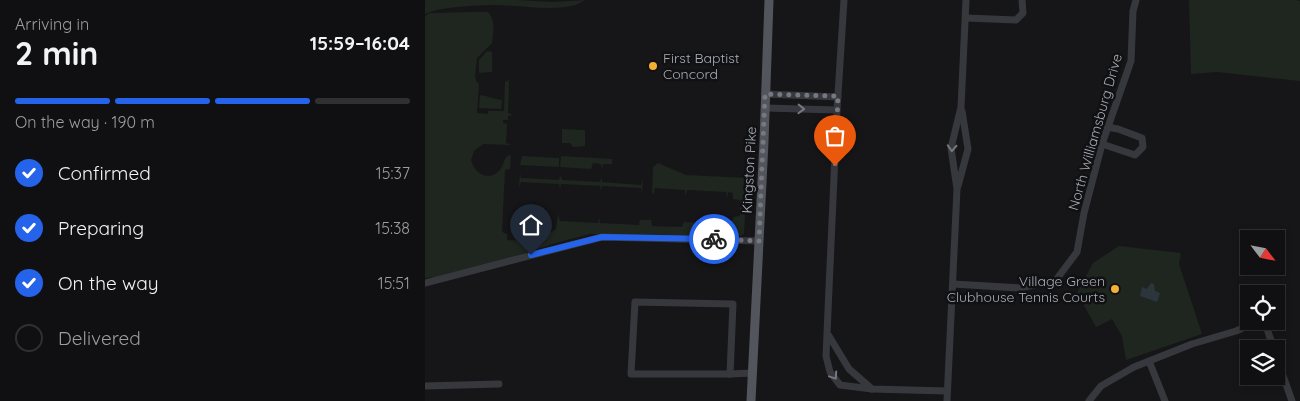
<!DOCTYPE html>
<html lang="en">
<head>
<meta charset="utf-8">
<style>
  body { margin:0; font-family:Quicksand,sans-serif; background:#1e1e20; color:#f1f3f6; height:100vh; display:flex; flex-direction:column; font-size:19px; white-space:nowrap }
  * { box-sizing:border-box; margin:0 }
  p { font-size:16px; color:#9c9d9f }
  .icon { flex:none; width:28px; height:28px; fill:none; stroke:currentColor; stroke-width:2; stroke-linecap:round; stroke-linejoin:round }
  .map { position:relative; flex:1; overflow:hidden }
  .drawer { display:flex; flex-direction:column; background:#101012; width:425px }
  .drawer>* { flex:none }
  .needle { width:32px; rotate:122deg }
  .buttons { position:absolute; left:815px; top:230px; display:grid; gap:10px }
  .buttons a { display:grid; place-items:center; width:45px; height:45px; border-radius:0px; background:#101012; box-shadow:0 2px 8px #0003,0 0 0 1px #303032; font-size:25px }
  .pin { position:absolute; display:grid; place-items:center; width:42px; height:42px; color:#fff; margin:-51px -21px; border-radius:50% 50% 50% 0; rotate:-45deg; box-shadow:0 0 5px #0007 }
  .pin .icon { rotate:45deg }
  .courier { position:absolute; display:grid; place-items:center; width:50px; height:50px; margin:-25px; border:4px solid #2563eb; border-radius:50%; background:#fff; color:#222; box-shadow:0 1px 6px #0007 }
  .summary em { font-style:normal; font-weight:800 }
  .summary div { display:flex; flex-direction:column-reverse }
  .summary { display:flex; align-items:center; justify-content:space-between; height:85px; padding:0 15px }
  h1 { font-size:32px; font-weight:800; line-height:38px }
  .bar { display:grid; grid-template-columns:repeat(4,1fr); gap:8px 5px; align-content:center; height:60px; padding:0 15px }
  .bar i { height:6px; border-radius:4px; background:#303032 }
  .bar .selected { background:#2563eb }
  .bar p { grid-column:span 4 }
  ol { padding:0 15px; list-style:none }
  li { display:flex; align-items:center; gap:15px; height:55px }
  li p { margin-inline-start:auto }
  li .icon { padding:5px; border-radius:50%; background:#2563eb; color:#fff; stroke-width:4 }
  li:last-child { color:#9c9d9f }
  li i { width:28px; height:28px; border:2px solid #303032; border-radius:50% }
  main { display:flex; flex:1; min-height:0 }
  .map>svg:first-child { display:block }
  .green { fill:#1e261f }
  .water { fill:#2c353c }
  .lines { fill:none; stroke-linecap:round; stroke-linejoin:round }
  .minor { stroke:#37383d; stroke-width:7 }
  .major { stroke:#53555c; stroke-width:9 }
  .oneway { stroke:#757881 }
  .done { stroke:#757880; stroke-width:5; stroke-dasharray:0 9 }
  .route { stroke:#2563eb; stroke-width:6 }
  .poi-dot { fill:#f2b134; stroke:#111113; stroke-width:2 }
  .labels { text-anchor:middle; dominant-baseline:central; stroke-width:5; stroke-linejoin:round; paint-order:stroke }
  .poi-label { font-size:14px; fill:#a8adb8; stroke:#111113; text-anchor:start }
  .street-label { font-size:14px; fill:#a8adb8; stroke:#111113 }
</style>
</head>
<body>
<main>
<section class="drawer">
<div class="summary"><div><h1>2 min</h1><p>Arriving in</p></div><em>15:59–16:04</em></div>
<div class="bar"><i class="selected"></i><i class="selected"></i><i class="selected"></i><i></i><p>On the way · 190 m</p></div>
<ol>
<li><svg class="icon" aria-label="check" viewBox="0 0 24 24"><path d="M5 12l5 5 9-10"/></svg>Confirmed<p>15:37</p></li>
<li><svg class="icon" aria-label="check" viewBox="0 0 24 24"><path d="M5 12l5 5 9-10"/></svg>Preparing<p>15:38</p></li>
<li><svg class="icon" aria-label="check" viewBox="0 0 24 24"><path d="M5 12l5 5 9-10"/></svg>On the way<p>15:51</p></li>
<li><i></i>Delivered</li>
</ol>
</section>
<div class="map">
<svg width="875" height="401" viewBox="0 0 875 401">
  <rect width="100%" height="100%" fill="#161618"/>
  <g class="green">
    <path d="M0 0H91L128 2 160 0C141 15 90 4 65 5 44 6 19 6 0 14Z"/>
    <path d="M764 0H871L875 1V81L792 72 766 74Z"/>
    <path d="M49 12H63C71 20 68 33 67 43L52 58 50 76 52 83H54L52 113 63 114V111H79L80 82 85 79 83 82 84 83 83 113 88 115 83 116V120H78V123L82 124 81 143 87 145 58 144 49 151 46 160C49 173 63 182 74 171 78 167 78 161 82 156L86 155 85 169 80 170 77 232 82 234V240L104 241 106 236H121L131 229 133 215 135 221 173 223 174 217 175 223 214 225 215 220H226L227 226 257 227 259 222 303 224 307 221 309 217 315 216V200L308 199V193L303 192 302 198 301 192 262 190 260 196V190L230 188 229 193 227 194 228 167 233 163 261 175 322 178 319 234 315 236 165 234C134 241 103 252 72 262 48 269 25 277 0 278V16L5 13Z"/>
    <path d="M62 51 67 52V72L54 73V60Z"/>
    <path d="M55 95C63 96 68 99 77 100L76 109 54 108Z"/>
    <path d="M137 129 160 130V146L148 147 145 143H137Z"/>
    <path d="M97 156 134 158V167L95 165Z"/>
    <path d="M136 156 187 159V164H178L177 169 176 164 168 163 166 169 135 167Z"/>
    <path d="M95 173 96 178 134 180 135 175 137 180 175 182 177 177V182L216 185 218 179 217 194 216 188 177 186 176 191 175 186 136 184 135 189 134 184 96 182 94 187Z"/>
    <path d="M93 213 94 219 121 220 122 215H124L125 224 120 229 118 223 94 222 92 227Z"/>
    <path d="M694 246 756 253 754 264 777 334 701 360 697 336 687 319 671 327 652 293 668 263Z"/>
  </g>
  <path class="water" d="M726 283 729 284 730 291 735 293 732 302 715 296 717 287 722 289Z"/>
  <g class="lines">
    <g class="minor">
      <path d="M419 0 412 110 401 356 405 372 415 385 447 389 522 391"/>
      <path d="M542 18 591 20 598 13 597 0"/>
      <path d="M340 94 413 97"/>
      <path d="M340 108 412 110"/>
      <path d="M677 144 710 155 718 147 717 138 693 129 682 127"/>
      <path d="M533 186 543 149 537 111"/>
      <path d="M0 283 177 237 334 241"/>
      <path d="M528 284 595 288 631 280 652 252 659 213 677 144 706 61 708 11 711 0"/>
      <path d="M210 302 308 304 305 374H206Z"/>
      <path d="M834 321 841 326 849 349"/>
      <path d="M404 336 424 369 447 389"/>
      <path d="M851 356 867 401"/>
      <path d="M724 361 740 401"/>
      <path d="M305 374 328 373"/>
      <path d="M0 386 74 384"/>
      <path d="M522 401 532 189 526 148 536 107 541 0"/>
      <path d="M664 401 676 386 709 367 767 344 811 331 834 321"/>
    </g>
    <path class="major" d="M326 401 339 142 344 0"/>
  </g>
  <defs><path id="oneway-chevron" d="M-2-3.5L2.5 0L-2 3.5" fill="none" stroke-width="1.6" stroke-linecap="round" stroke-linejoin="round" transform="scale(1.25)"/></defs>
  <g class="oneway">
    <use href="#oneway-chevron" transform="translate(376 109) rotate(2)"/>
    <use href="#oneway-chevron" transform="translate(527 148) rotate(93)"/>
    <use href="#oneway-chevron" transform="translate(409 376) rotate(56)"/>
  </g>
  <g class="lines">
    <path class="done" d="M289 239 334 241 340 94 413 96 410 166"/>
    <path class="route" d="M106 255 177 237 289 239"/>
  </g>
  <g class="poi-dot">
    <circle cx="228" cy="66" r="5"/>
    <circle cx="690" cy="289" r="5"/>
  </g>
  <g class="labels">
    <g class="poi-label">
      <text x="238" y="58">First Baptist<tspan x="238" dy="16">Concord</tspan></text>
      <text x="680" y="281" text-anchor="end">Village Green<tspan x="680" dy="16">Clubhouse Tennis Courts</tspan></text>
    </g>
    <g class="street-label">
      <text transform="translate(670 132) rotate(-74)">North Williamsburg Drive</text>
      <text transform="translate(324 170) rotate(-87)">Kingston Pike</text>
    </g>
  </g>
</svg>
<div class="buttons">
<a><svg class="needle" viewBox="-14 -14 28 28"><path d="M0-13l5 13h-10z" fill="#e53935"/><path d="M0 13l5-13h-10z" fill="#9c9d9f"/></svg></a>
<a><svg class="icon" aria-label="locate" viewBox="0 0 24 24"><circle cx="12" cy="12" r="6"/><path d="M12 2v4M12 18v4M2 12h4M18 12h4"/></svg></a>
<a><svg class="icon" aria-label="layers" viewBox="0 0 24 24"><path d="M12 4l9 5-9 5-9-5zM3 14l9 5 9-5"/></svg></a>
</div>
<div class="pin" style="left:410px;top:166px;background:#ea580c"><svg class="icon" aria-label="bag" viewBox="0 0 24 24"><path d="M5 8h14l-1 12H6zM9 8a3 3 0 0 1 6 0"/></svg></div>
<div class="pin" style="left:106px;top:255px;background:#1f2937"><svg class="icon" aria-label="home" viewBox="0 0 24 24"><path d="M3 11l9-7 9 7M6 9v11h12V9"/></svg></div>
<div class="courier" style="left:289px;top:239px"><svg class="icon" aria-label="bike" viewBox="0 0 24 24"><circle cx="6" cy="16" r="4"/><circle cx="18" cy="16" r="4"/><path d="M6 16l4-8h5l3 8M10 8l3 8H6M13 5h3"/></svg></div>
</div>
</main>
</body>
</html>
